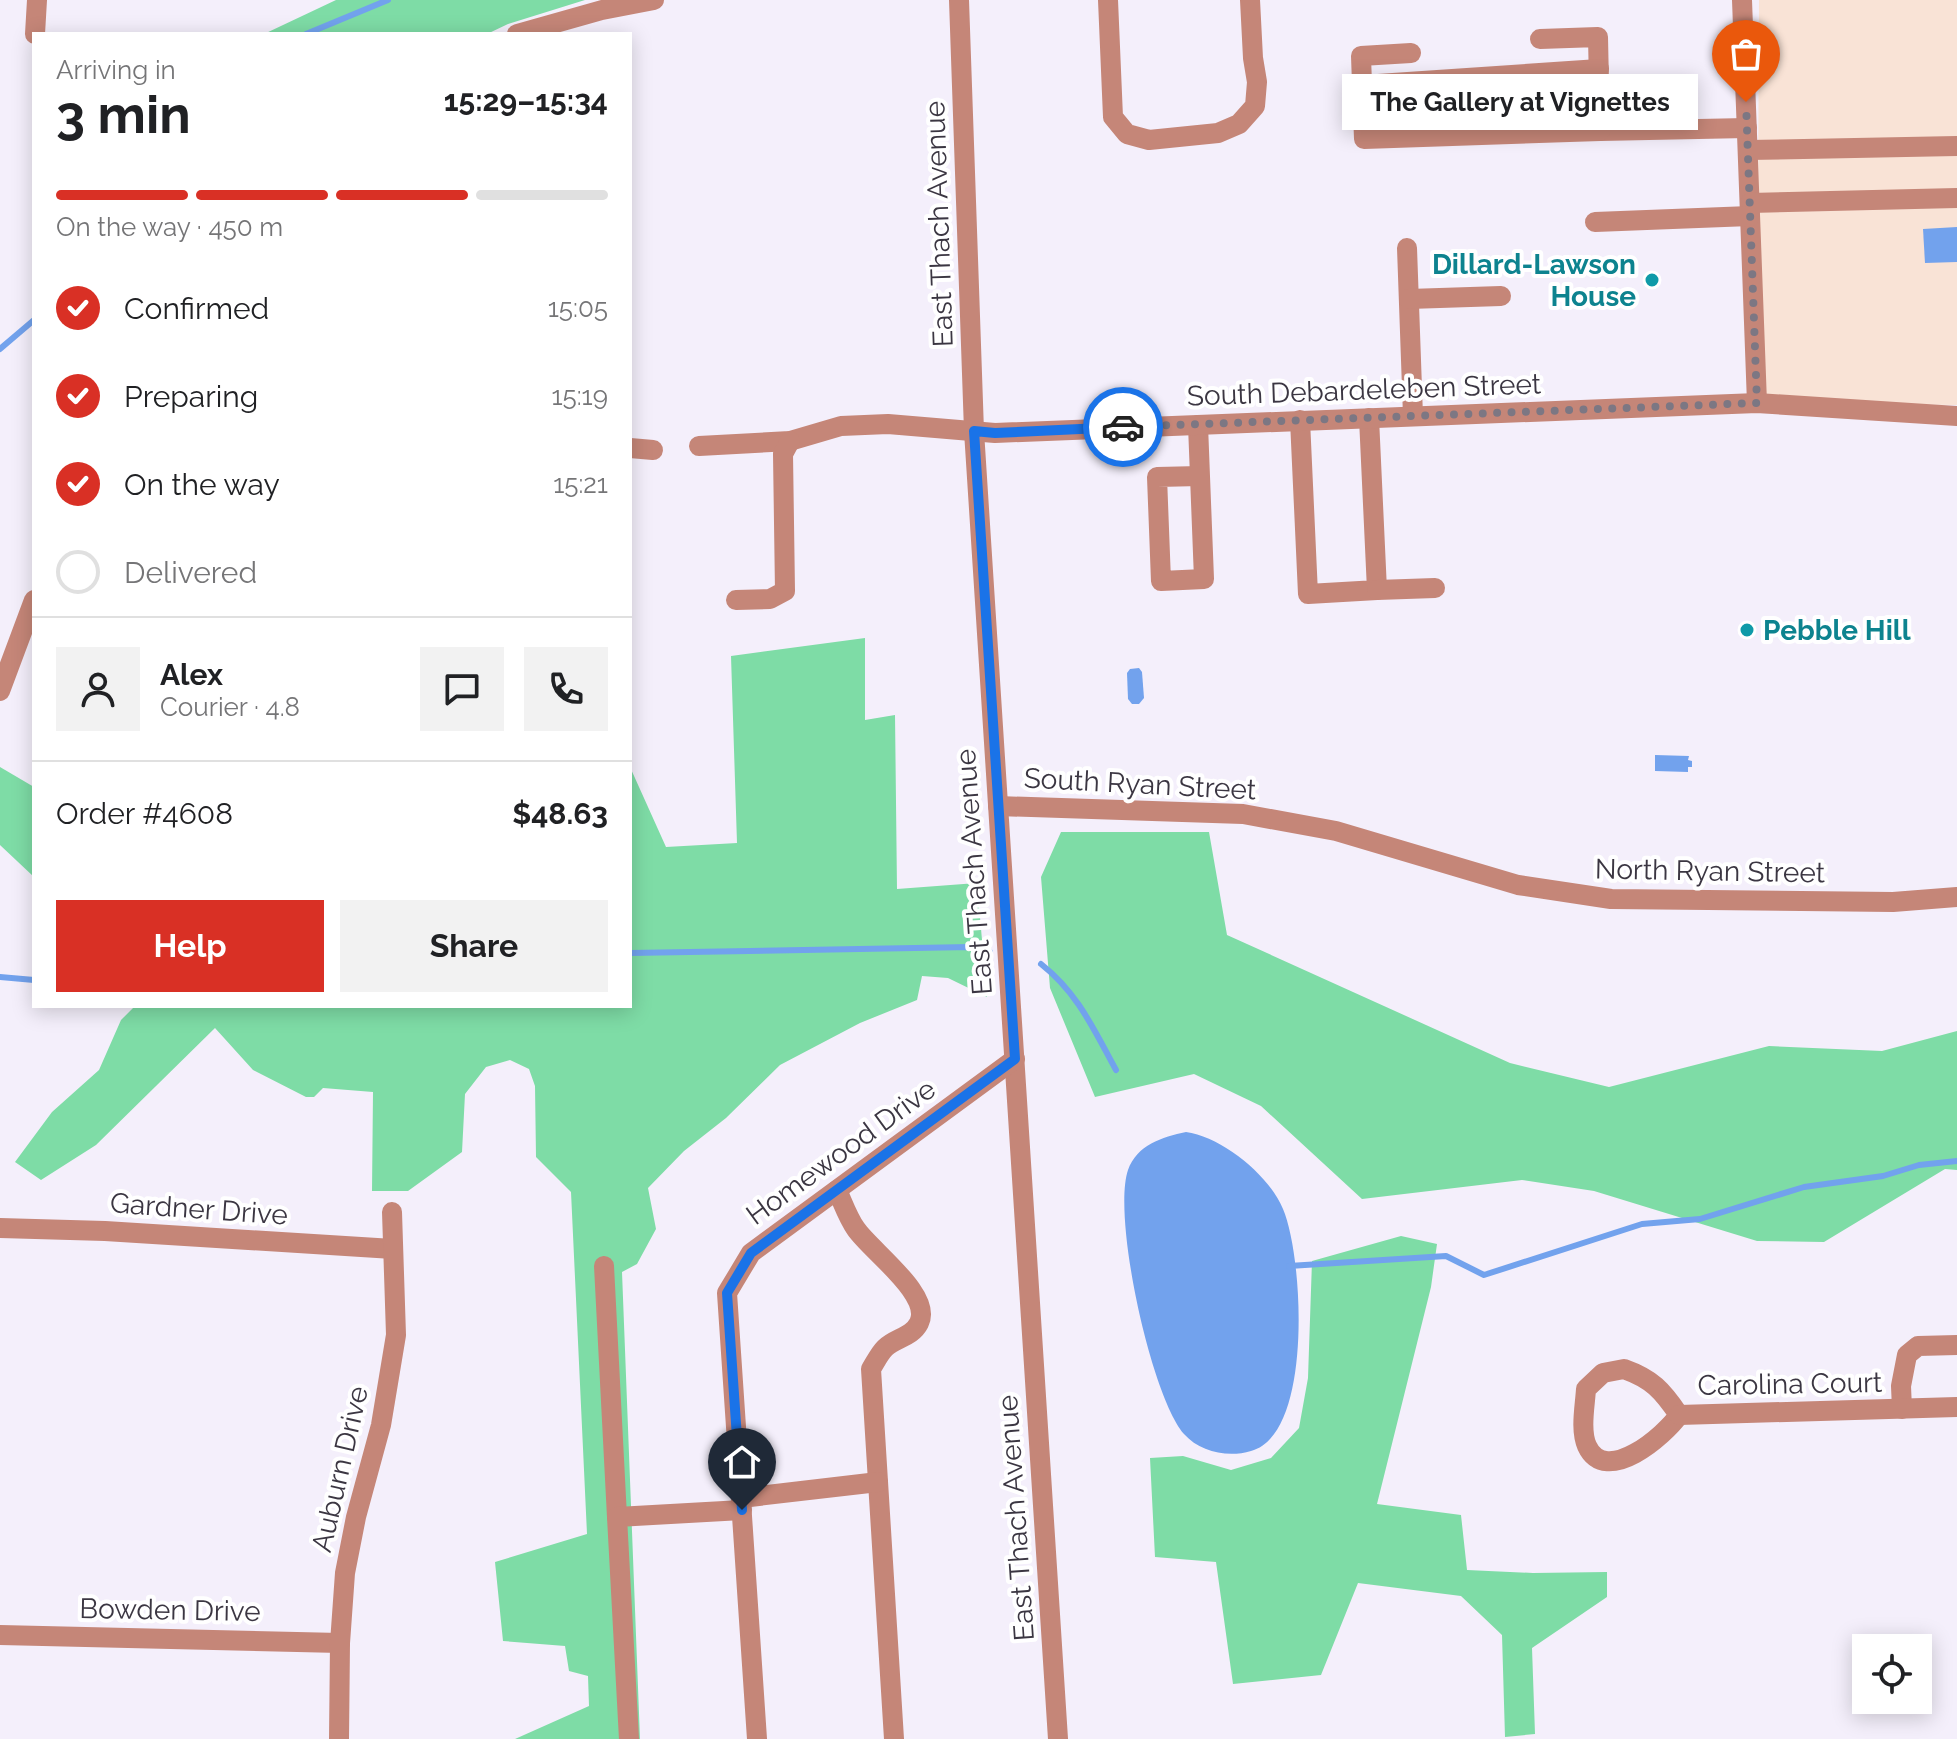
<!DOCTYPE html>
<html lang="en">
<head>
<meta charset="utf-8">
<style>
  body { margin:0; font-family:Raleway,sans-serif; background:#f2f2f2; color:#202124; height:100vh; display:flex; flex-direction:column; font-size:30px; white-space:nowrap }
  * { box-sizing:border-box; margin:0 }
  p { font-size:26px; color:#757577 }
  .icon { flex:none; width:44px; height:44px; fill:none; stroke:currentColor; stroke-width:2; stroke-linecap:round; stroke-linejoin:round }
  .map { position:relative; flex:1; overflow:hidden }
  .sheet { position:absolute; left:32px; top:32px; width:600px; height:976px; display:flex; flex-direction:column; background:#fff; border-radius:0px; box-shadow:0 4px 20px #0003 }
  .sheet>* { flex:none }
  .buttons { position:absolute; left:1852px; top:1634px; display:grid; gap:16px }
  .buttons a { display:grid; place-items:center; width:80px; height:80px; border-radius:0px; background:#fff; box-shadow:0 4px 20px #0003; font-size:40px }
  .pin { position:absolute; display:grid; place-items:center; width:68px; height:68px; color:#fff; margin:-82px -34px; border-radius:50% 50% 50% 0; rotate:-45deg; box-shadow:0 0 8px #0007 }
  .pin .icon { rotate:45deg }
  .courier { position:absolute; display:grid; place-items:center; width:80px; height:80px; margin:-40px; border:6px solid #1a73e8; border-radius:50%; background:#fff; color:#222; box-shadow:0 2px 10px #0007 }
  .bubble { position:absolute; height:56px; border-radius:0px; background:#fff; box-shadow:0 4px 20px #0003; font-size:26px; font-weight:700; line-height:56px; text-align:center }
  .overview em { font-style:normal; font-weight:700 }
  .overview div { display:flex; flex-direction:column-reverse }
  .overview { display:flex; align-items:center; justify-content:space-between; height:136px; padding:0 24px }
  h1 { font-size:52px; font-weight:700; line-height:60px }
  .bar { display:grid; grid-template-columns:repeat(4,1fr); gap:12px 8px; align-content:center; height:96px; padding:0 24px }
  .bar i { height:10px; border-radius:6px; background:#e0e0e0 }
  .bar .active { background:#d93025 }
  .bar p { grid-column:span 4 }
  .line { display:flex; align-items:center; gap:20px; padding:0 24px; border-top:2px solid #e0e0e0 }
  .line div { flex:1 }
  .round { display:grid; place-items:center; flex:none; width:84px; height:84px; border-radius:0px; background:#f2f2f2 }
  ol { padding:0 24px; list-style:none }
  li { display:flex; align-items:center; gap:24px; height:88px }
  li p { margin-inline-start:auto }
  li .icon { padding:8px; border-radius:50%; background:#d93025; color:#fff; stroke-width:4 }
  li:last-child { color:#757577 }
  li i { width:44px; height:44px; border:4px solid #e0e0e0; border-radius:50% }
  .primary-button { display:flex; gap:16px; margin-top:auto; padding:16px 24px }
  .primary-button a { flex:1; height:92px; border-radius:0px; background:#d93025; color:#fff; font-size:32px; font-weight:700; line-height:92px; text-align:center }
  .primary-button a+a { background:#f2f2f2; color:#202124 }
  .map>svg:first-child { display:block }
  .commercial { fill:#f9e3d6 }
  .green { fill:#7edca6 }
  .water { fill:#72a2ed }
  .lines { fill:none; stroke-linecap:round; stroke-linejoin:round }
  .stream { stroke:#72a2ed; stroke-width:6 }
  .minor { stroke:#c58678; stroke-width:20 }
  .done { stroke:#7c7783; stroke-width:8; stroke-dasharray:0 14.4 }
  .route { stroke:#1a73e8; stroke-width:10 }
  .culture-dot { fill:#0f9aa8; stroke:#fff; stroke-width:3 }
  .labels { text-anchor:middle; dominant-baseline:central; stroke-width:8; stroke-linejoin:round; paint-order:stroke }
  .street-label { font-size:28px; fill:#3b3642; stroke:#fff }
  .culture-label { font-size:28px; font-weight:bold; fill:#0d838f; stroke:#fff; text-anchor:end }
</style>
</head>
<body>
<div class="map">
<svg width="1957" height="1739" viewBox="0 0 1957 1739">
  <rect width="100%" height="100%" fill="#f4effb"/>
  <path class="commercial" d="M1759 0H1957V405L1757 403Z"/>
  <g class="green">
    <path d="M336 0H585L508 24 487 34H264Z"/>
    <path d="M865 638V720L895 715 897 889 977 883 987 997 948 978 922 976 917 1000 860 1023 780 1065 726 1118 684 1151 648 1188 656 1229 637 1264 622 1272 640 1739H515L589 1706 588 1676 569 1671 565 1646 503 1641 495 1562 587 1534 571 1192 536 1157 535 1086 529 1069 510 1060 486 1067 465 1094 462 1152 408 1191H372L373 1092 323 1088 314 1097H306L253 1070 215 1028 96 1145 41 1180 15 1162 52 1112 99 1070 121 1020 135 1006H630V767L666 847 737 843 731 656Z"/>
    <path d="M0 767 34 787V877L0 845Z"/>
    <path d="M1061 832H1209L1227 935 1510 1063 1609 1087 1769 1046 1882 1051 1957 1031V1170L1945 1169 1824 1242 1757 1241 1594 1191 1522 1180 1362 1199 1261 1106 1194 1074 1095 1097 1050 988 1041 877Z"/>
    <path d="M1401 1236 1437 1244 1431 1287 1377 1504 1461 1515 1467 1570 1533 1573 1607 1572V1597L1532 1648 1535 1734 1505 1737 1502 1635 1461 1596 1358 1583 1321 1675 1233 1684 1216 1562 1155 1557 1150 1458 1183 1456 1231 1470 1271 1458 1299 1428 1308 1378 1312 1261Z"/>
  </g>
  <g class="water">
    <path d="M1957 227V262L1925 263 1923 229Z"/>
    <path d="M1139 668 1142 672 1144 698 1139 704H1132L1128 699 1127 673 1130 669Z"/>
    <path d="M1655 755 1689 756 1688 760 1692 761V767H1688V772L1655 771Z"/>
    <path d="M1186 1132C1222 1137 1269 1175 1283 1209 1303 1255 1314 1434 1251 1451 1228 1458 1200 1452 1184 1434 1151 1396 1112 1217 1128 1170 1137 1145 1162 1137 1186 1132Z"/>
  </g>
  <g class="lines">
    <g class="stream">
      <path d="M306 34 388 0"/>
      <path d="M0 349 34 320"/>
      <path d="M630 953 970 947 990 952"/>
      <path d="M1041 964C1078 993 1094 1030 1116 1070"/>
      <path d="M0 977 34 980"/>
      <path d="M1289 1266 1446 1256 1484 1275 1642 1224 1700 1219 1804 1187 1883 1176 1919 1165 1957 1161"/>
    </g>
    <g class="minor">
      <path d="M959 0 974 431 1058 1739"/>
      <path d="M1108 0 1113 117 1127 134 1149 140 1218 133 1239 124 1255 106 1257 82 1253 58 1250 0"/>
      <path d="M1742 0 1757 403"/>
      <path d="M35 34 37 0"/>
      <path d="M517 34 602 10 654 0"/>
      <path d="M1540 39 1598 37 1600 131 1747 128"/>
      <path d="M1411 53 1361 56 1364 139 1600 131"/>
      <path d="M1363 85 1599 69"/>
      <path d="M1748 150 1957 146"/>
      <path d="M1750 203 1957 198"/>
      <path d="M1595 222 1750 216"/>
      <path d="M1407 248 1413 416"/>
      <path d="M1409 299 1501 296"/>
      <path d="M1300 420 1308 594 1377 590 1369 418"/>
      <path d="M1198 425 1204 579 1161 581 1157 477 1200 476"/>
      <path d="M699 446 790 441 841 426 888 424 995 433 1757 403 1957 416"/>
      <path d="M630 448 653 450"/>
      <path d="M1377 590 1435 588"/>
      <path d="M736 600 770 599 785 591 783 454 790 441"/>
      <path d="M0 691 34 600"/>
      <path d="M998 806 1243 814 1336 831 1518 885 1611 899 1893 902 1957 897"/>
      <path d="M837 1190C843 1203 848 1218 856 1229 871 1251 933 1295 919 1323 912 1337 895 1338 885 1348 879 1354 875 1363 871 1369L894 1739"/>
      <path d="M0 1228 105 1231 393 1249"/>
      <path d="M604 1266 617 1517"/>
      <path d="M1624 1369C1652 1379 1662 1390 1679 1415 1665 1435 1606 1487 1587 1446 1580 1430 1585 1406 1586 1389L1603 1373Z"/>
      <path d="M1902 1409 1901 1386 1907 1355 1918 1346 1957 1345"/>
      <path d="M1679 1415 1957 1407"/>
      <path d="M741 1498 878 1482"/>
      <path d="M0 1635 340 1643"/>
      <path d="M339 1739 340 1643 345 1573 356 1517 381 1425 396 1335 392 1212"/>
      <path d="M629 1739 617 1517 742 1510"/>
      <path d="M757 1739 727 1293 751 1253 1015 1059"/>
    </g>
  </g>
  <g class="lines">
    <path class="done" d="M1123 427 1757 403 1746 102"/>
    <path class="route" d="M742 1510 727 1293 751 1253 1015 1059 974 431 995 433 1123 427"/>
  </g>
  <g class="culture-dot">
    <circle cx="1652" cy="280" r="8"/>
    <circle cx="1747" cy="630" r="8"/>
  </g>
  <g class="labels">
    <g class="street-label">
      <text transform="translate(939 224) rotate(-92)">East Thach Avenue</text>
      <text transform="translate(1364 390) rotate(-2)">South Debardeleben Street</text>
      <text transform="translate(1140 784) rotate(3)">South Ryan Street</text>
      <text transform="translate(1710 871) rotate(1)">North Ryan Street</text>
      <text transform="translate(974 872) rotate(-94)">East Thach Avenue</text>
      <text transform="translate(841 1152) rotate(-36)">Homewood Drive</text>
      <text transform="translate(199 1209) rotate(4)">Gardner Drive</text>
      <text transform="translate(1790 1384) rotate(-1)">Carolina Court</text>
      <text transform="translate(340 1469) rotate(-77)">Auburn Drive</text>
      <text transform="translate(1016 1518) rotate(-94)">East Thach Avenue</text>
      <text transform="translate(170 1610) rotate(1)">Bowden Drive</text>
    </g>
    <g class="culture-label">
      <text x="1636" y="264">Dillard-Lawson<tspan x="1636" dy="32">House</tspan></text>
      <text x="1763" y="630" text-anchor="start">Pebble Hill</text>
    </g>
  </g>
</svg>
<div class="buttons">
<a><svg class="icon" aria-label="locate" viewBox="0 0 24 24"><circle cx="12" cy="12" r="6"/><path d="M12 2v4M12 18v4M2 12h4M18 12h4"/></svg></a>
</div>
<div class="pin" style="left:1746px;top:102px;background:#ea580c"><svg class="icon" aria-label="bag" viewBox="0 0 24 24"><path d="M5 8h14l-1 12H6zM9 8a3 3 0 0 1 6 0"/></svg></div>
<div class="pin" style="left:742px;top:1510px;background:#1f2937"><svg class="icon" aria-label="home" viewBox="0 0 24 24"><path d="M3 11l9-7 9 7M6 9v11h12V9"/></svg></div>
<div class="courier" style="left:1123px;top:427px"><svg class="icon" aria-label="car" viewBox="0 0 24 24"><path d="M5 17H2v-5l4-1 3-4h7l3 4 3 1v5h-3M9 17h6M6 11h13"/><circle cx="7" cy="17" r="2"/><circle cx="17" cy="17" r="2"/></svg></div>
<div class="bubble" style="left:1342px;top:74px;width:356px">The Gallery at Vignettes</div>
<section class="sheet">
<div class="overview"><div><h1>3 min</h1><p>Arriving in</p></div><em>15:29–15:34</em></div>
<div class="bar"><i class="active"></i><i class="active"></i><i class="active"></i><i></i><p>On the way · 450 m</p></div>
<ol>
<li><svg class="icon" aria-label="check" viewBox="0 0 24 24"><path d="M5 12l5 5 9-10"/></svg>Confirmed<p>15:05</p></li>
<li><svg class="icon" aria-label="check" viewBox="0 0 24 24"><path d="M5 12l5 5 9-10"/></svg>Preparing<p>15:19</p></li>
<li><svg class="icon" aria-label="check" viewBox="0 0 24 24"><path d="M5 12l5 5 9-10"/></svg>On the way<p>15:21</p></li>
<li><i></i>Delivered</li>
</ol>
<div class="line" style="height:144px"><a class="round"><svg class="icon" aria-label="person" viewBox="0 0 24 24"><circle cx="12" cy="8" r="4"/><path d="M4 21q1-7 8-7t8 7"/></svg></a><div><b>Alex</b><p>Courier · 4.8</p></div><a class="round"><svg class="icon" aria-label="chat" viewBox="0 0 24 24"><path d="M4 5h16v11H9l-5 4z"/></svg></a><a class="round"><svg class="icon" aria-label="phone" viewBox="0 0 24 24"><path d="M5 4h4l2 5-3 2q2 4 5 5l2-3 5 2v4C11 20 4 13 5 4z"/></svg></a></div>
<div class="line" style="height:104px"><div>Order #4608</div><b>$48.63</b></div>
<div class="primary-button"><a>Help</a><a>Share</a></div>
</section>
</div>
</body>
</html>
